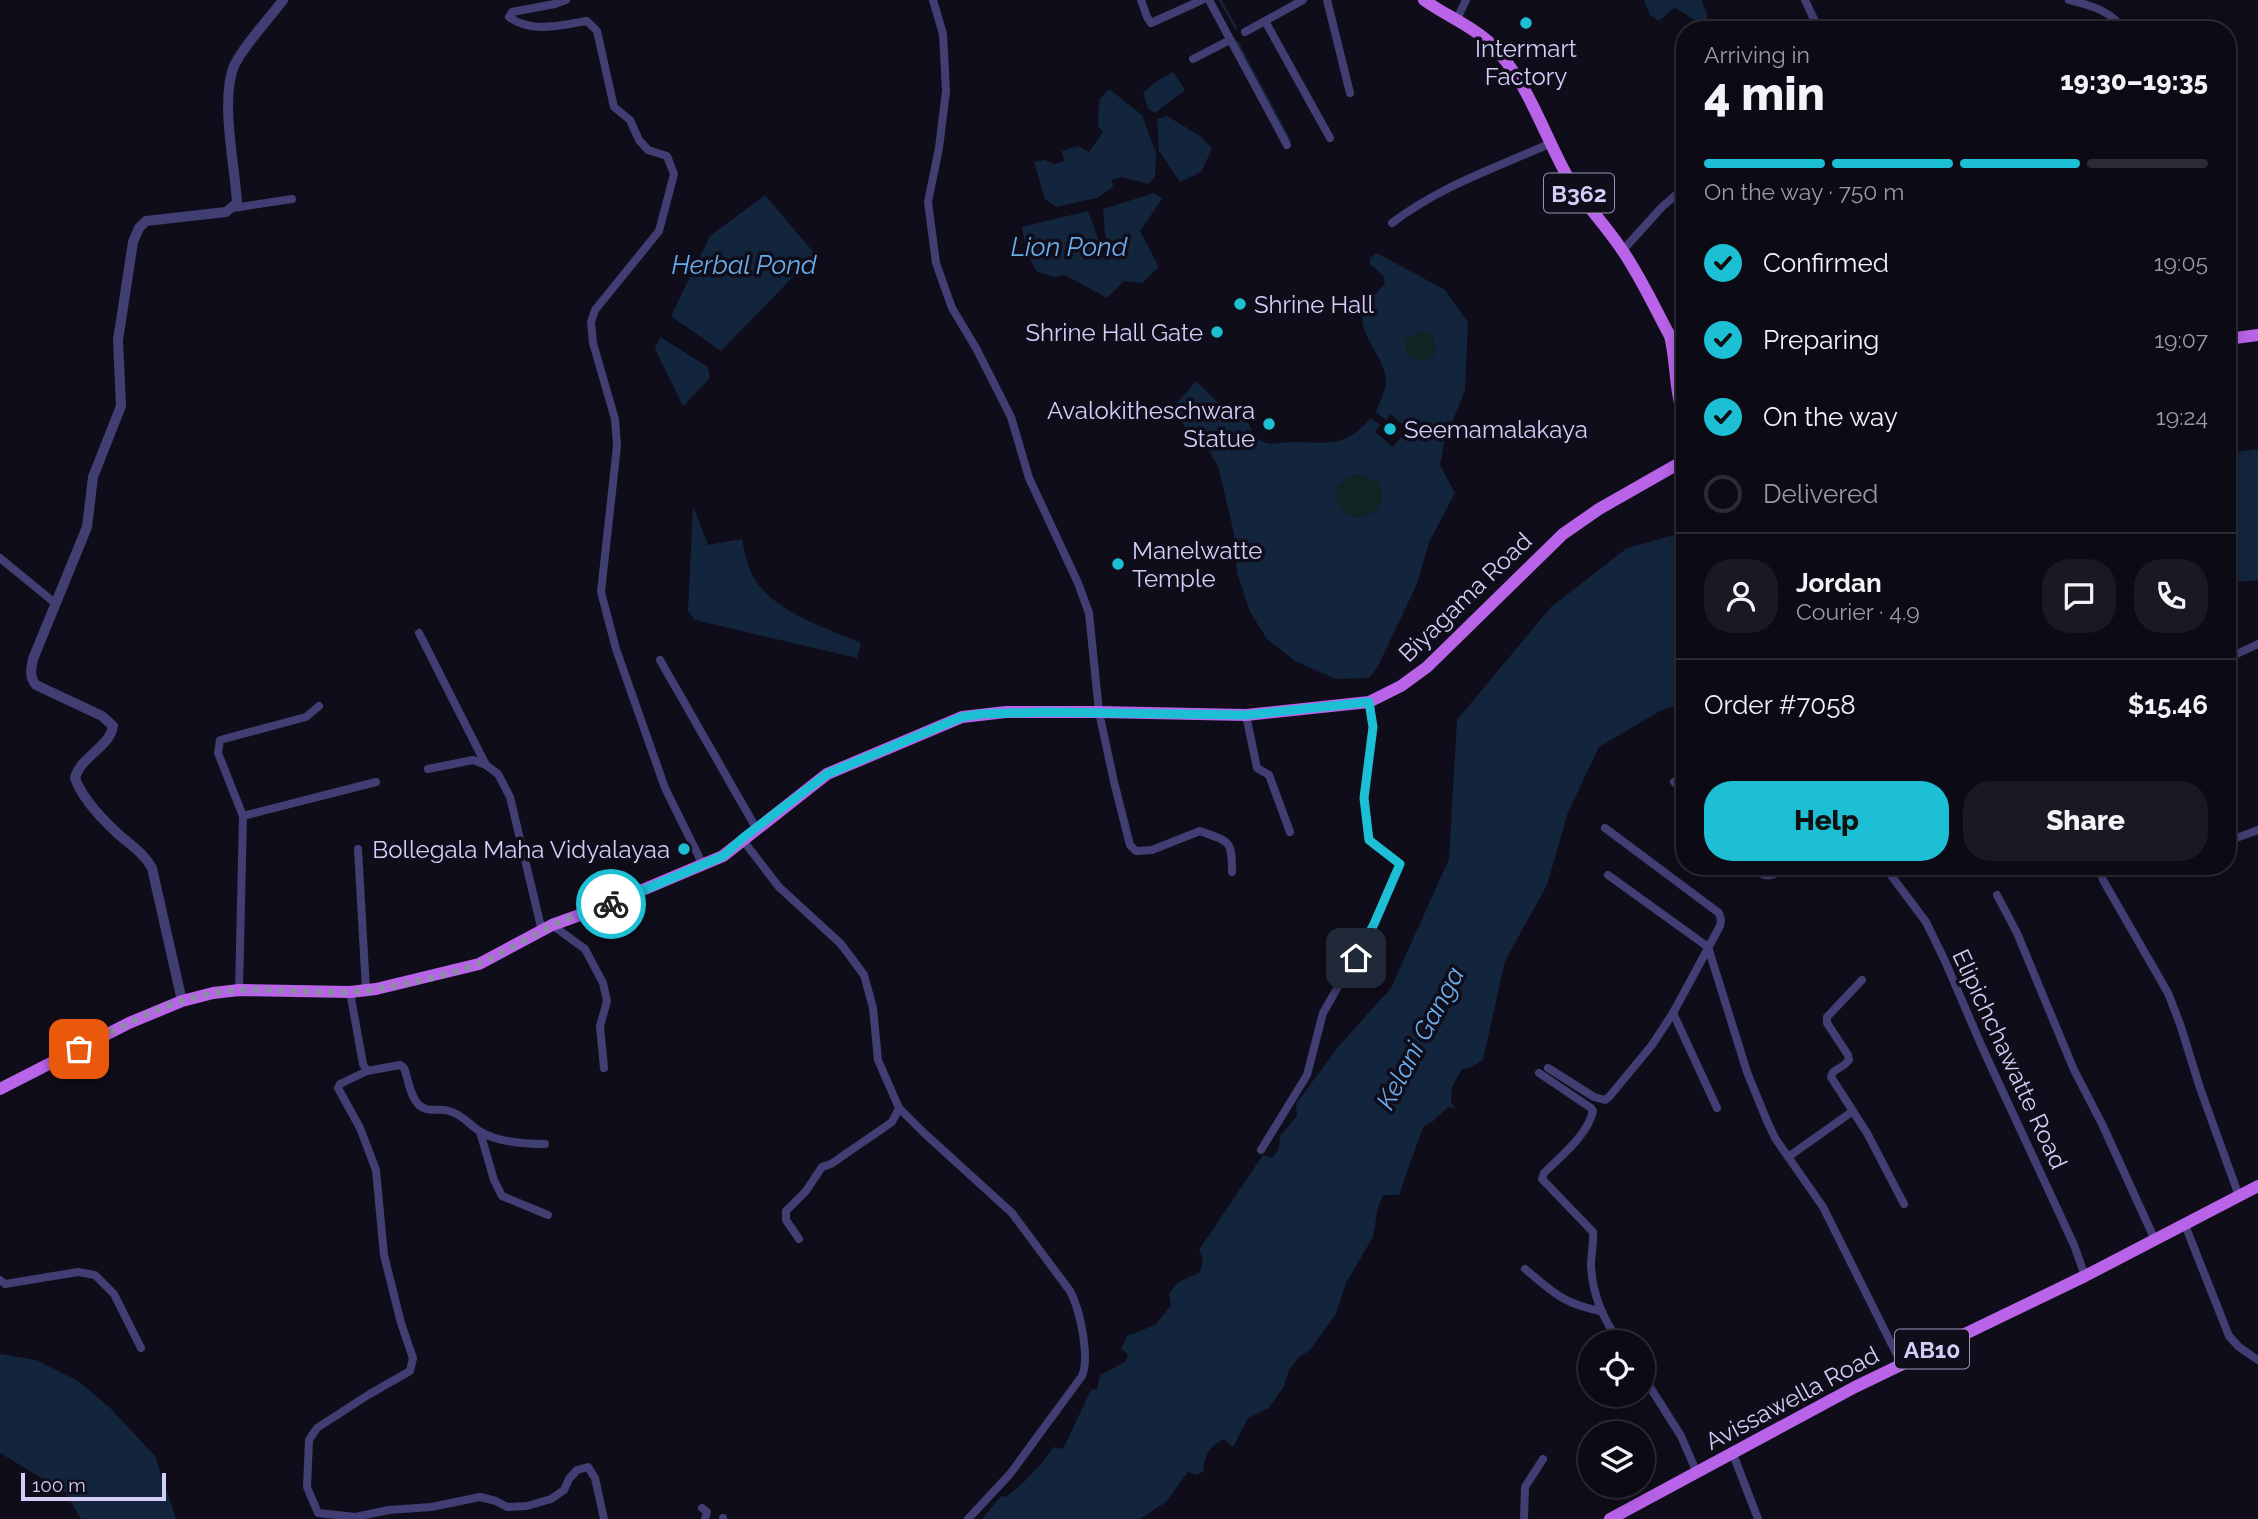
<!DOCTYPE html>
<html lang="en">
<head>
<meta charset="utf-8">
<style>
  body { margin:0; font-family:Raleway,sans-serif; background:#1a1822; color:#f1f3f6; height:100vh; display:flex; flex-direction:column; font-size:26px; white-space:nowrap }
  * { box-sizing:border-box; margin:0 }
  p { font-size:23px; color:#9a9aa0 }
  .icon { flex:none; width:38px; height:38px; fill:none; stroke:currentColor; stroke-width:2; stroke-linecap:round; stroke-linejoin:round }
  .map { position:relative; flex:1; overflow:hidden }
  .details { position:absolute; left:1676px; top:21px; width:560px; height:854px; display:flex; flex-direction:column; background:#0c0a14; border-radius:28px; box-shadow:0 4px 18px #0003,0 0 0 2px #2c2b34 }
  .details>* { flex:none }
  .controls { position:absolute; left:1578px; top:1330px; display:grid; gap:14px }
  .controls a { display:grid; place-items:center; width:77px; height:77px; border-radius:50%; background:#0c0a14; box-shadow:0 4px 18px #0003,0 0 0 2px #2c2b34; font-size:35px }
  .scale { position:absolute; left:21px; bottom:18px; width:145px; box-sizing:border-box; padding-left:7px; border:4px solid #d3cdf8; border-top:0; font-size:19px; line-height:24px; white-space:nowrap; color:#d3cdf8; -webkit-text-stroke:5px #100d1a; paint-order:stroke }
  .pin { position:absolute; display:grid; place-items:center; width:60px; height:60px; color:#fff; margin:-30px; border-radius:14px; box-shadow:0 4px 10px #0006 }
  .courier { position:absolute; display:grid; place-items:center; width:70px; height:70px; margin:-35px; border:5px solid #1dbfd4; border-radius:50%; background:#fff; color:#222; box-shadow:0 2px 9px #0007 }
  .summary em { font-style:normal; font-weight:800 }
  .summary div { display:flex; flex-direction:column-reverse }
  .summary { display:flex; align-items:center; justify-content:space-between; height:119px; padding:0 28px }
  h1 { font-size:46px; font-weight:800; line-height:52px }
  .bar { display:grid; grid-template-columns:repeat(4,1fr); gap:10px 7px; align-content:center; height:84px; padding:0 28px }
  .bar i { height:9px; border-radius:5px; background:#2c2b34 }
  .bar .on { background:#1dbfd4 }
  .bar p { grid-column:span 4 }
  .line { display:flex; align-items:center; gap:18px; padding:0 28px; border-top:2px solid #2c2b34 }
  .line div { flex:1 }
  .round { display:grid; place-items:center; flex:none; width:74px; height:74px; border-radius:28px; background:#1a1822 }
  ol { padding:0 28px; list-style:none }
  li { display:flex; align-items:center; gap:21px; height:77px }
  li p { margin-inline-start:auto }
  li .icon { padding:7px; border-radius:50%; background:#1dbfd4; color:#111; stroke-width:4 }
  li:last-child { color:#9a9aa0 }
  li i { width:38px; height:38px; border:4px solid #2c2b34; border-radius:50% }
  .primary-button { display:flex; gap:14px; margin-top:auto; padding:14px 28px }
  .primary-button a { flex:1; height:80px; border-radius:28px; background:#1dbfd4; color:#111; font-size:28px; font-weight:800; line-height:80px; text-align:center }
  .primary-button a+a { background:#1a1822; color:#f1f3f6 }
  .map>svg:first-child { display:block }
  .green { fill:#112323 }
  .water { fill:#13243d; fill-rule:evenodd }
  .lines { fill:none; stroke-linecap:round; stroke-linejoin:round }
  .stream { stroke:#13243d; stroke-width:2.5 }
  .minor { stroke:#413e73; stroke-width:8 }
  .tertiary { stroke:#413e73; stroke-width:10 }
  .primary { stroke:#b963e9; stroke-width:12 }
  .done { stroke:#8f8aaa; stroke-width:7; stroke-dasharray:0 12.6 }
  .route { stroke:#1dbfd4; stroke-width:9 }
  .poi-dot { fill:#1dbfd4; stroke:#100d1a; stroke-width:2.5 }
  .labels { text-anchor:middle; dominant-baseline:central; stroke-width:7; stroke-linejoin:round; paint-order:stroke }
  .shield { fill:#100d1a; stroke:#9893b5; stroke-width:2 }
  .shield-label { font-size:23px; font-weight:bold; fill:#d3cdf8 }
  .poi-label { font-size:24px; fill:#d3cdf8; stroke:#100d1a; text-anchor:start }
  .street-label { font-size:24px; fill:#d3cdf8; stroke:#100d1a }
  .water-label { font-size:26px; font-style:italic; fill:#69acea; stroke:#100d1a }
</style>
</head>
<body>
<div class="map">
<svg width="2258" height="1519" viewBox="0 0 2258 1519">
  <rect width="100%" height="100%" fill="#100d1a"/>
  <g class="green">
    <path d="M1421 331 1431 335 1436 348 1433 356 1422 361 1408 357 1404 340Z"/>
    <path d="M1359 474 1379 483 1384 499C1381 503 1377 510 1373 512 1352 525 1334 509 1336 487L1348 477Z"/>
  </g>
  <g class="water">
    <path d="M1644 0H1701L1707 14V24C1694 23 1686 12 1674 8L1659 21 1650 15Z"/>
    <path d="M1173 72 1185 90 1155 113 1148 108 1143 93 1157 81Z"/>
    <path d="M1109 89 1142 115 1156 153 1155 177 1149 184 1121 177 1112 180 1113 187 1097 198 1056 207 1045 199 1034 162 1044 160 1054 164 1064 161 1062 151 1078 146 1089 152 1103 132 1098 126 1099 100Z"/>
    <path d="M1167 116 1200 136 1212 149 1201 172 1180 182 1159 151 1157 119Z"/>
    <path d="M1154 193 1162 199 1140 231 1159 267 1142 283 1124 281 1107 298 1065 275 1054 277 1036 271 1026 249 1022 227 1088 211 1105 258 1114 254 1105 234 1103 209Z"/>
    <path d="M765 195 815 254 721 351 671 316 710 236Z"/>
    <path d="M1377 253 1445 290 1468 322 1465 390 1444 443 1440 465 1455 493 1429 542 1417 584 1377 668 1369 678 1336 679 1295 661 1267 639 1250 612 1237 573 1234 533 1218 466 1209 451 1170 411 1196 381 1229 413 1235 410C1238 412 1242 414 1244 416 1253 425 1247 434 1264 442 1274 446 1281 442 1291 442 1327 442 1344 449 1371 418L1380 425 1375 432 1393 447 1408 429 1390 414 1386 420 1376 412C1379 403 1386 390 1386 381 1386 355 1350 330 1367 304 1372 297 1379 290 1385 284L1383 275 1370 264V258ZM1421 331 1431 335 1436 348 1433 356 1422 361 1408 357 1404 340ZM1359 474 1379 483 1383 499C1381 503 1377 510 1373 512 1352 525 1334 509 1336 487L1348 477Z"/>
    <path d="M660 337 708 367 710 378 683 406 655 349Z"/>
    <path d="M2258 449V580L2228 583V453Z"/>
    <path d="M693 506 708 545 742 539C744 549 746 560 750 570 766 610 825 627 861 643L857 658 695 620 688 611Z"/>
    <path d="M1685 532V702L1660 711 1599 747 1568 812 1547 885 1505 961 1483 1060 1470 1068 1462 1069 1452 1087 1451 1103 1456 1108 1448 1107 1432 1122 1423 1127 1399 1195H1383L1378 1207 1373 1237 1346 1283 1336 1314 1310 1350 1299 1357 1289 1370 1284 1386 1269 1408 1248 1418 1233 1447 1223 1439C1208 1448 1205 1455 1203 1472L1195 1475 1188 1472 1166 1502 1140 1519H982L1001 1496 1006 1497C1025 1483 1040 1466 1054 1447L1063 1449 1091 1390 1097 1389 1100 1375 1125 1362 1128 1354 1121 1349 1127 1336 1155 1325 1171 1306 1169 1294 1177 1283 1200 1272 1203 1259 1199 1250 1263 1155 1272 1158 1279 1148 1280 1136 1297 1116 1296 1104 1338 1047 1391 988 1449 859 1457 720 1551 607 1627 548Z"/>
    <path d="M0 1354 36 1360 78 1381 110 1408 155 1456 176 1519H81L65 1492 0 1453Z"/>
  </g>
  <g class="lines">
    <g class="stream">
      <path d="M1220 0 1236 28"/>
      <path d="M1237 42 1290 141"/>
    </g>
    <g class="minor">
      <path d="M566 0 555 4 512 12 509 17C532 34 561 25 587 21L597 31 614 107 630 120 639 140 648 150 667 156 674 174 659 231 595 310 591 322 593 343 615 419 617 446 601 592 616 649 665 788 703 865"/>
      <path d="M933 0 943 34 946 91 939 148 928 202 936 263 952 308 976 348 1011 417 1029 478 1078 583 1089 613 1099 712 1114 782 1130 845 1136 851 1152 850 1200 831C1230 842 1232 840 1232 872"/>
      <path d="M1141 0 1147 17 1151 23 1202 0"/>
      <path d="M1209 0 1287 145"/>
      <path d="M1327 0 1350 93"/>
      <path d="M1805 0 1819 30"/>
      <path d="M2069 0C2092 6 2110 10 2124 30"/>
      <path d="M1457 19 1466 0"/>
      <path d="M1265 21 1330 138"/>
      <path d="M1245 32 1303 0"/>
      <path d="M1193 59 1230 40"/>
      <path d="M233 208 292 199"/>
      <path d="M1392 223C1440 186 1496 168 1551 143"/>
      <path d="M1623 250 1662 207 1685 187"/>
      <path d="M0 558 55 603"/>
      <path d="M419 633 486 765"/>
      <path d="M2228 658 2258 644"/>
      <path d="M660 660 756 828"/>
      <path d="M1246 715 1257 768 1269 775 1290 832"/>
      <path d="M428 769 473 760 486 765 498 774 510 797 542 931"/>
      <path d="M1674 782 1685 792"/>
      <path d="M243 816 376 782"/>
      <path d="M742 839 779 887 841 944 864 975 873 1008 878 1060 899 1108 923 1132 1012 1213 1070 1291C1080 1309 1090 1357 1082 1376L1010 1474 968 1519"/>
      <path d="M2228 841 2258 830"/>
      <path d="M358 849 366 990"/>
      <path d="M1753 866C1764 881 1775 876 1788 866"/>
      <path d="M1884 866 1926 922 1945 961 1982 1047 2074 1245 2085 1276"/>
      <path d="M2098 866 2103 880 2168 993 2180 1024 2200 1088 2239 1196"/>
      <path d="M1608 875 1708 947"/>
      <path d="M1997 895 2017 933 2074 1070 2102 1124 2155 1240"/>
      <path d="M552 925 585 949 603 983 607 1001 600 1026 604 1068"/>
      <path d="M1708 947 1747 1072 1767 1121 1775 1138 1823 1207 1901 1363"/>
      <path d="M1862 980 1827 1017V1023L1848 1055 1849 1060 1844 1065 1833 1072 1831 1077 1867 1133 1904 1204"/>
      <path d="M239 990 243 816 218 753 220 740 306 717 319 706"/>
      <path d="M350 992 363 1064 367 1071"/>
      <path d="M1673 1013 1717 1108"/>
      <path d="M1548 1068 1594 1097 1605 1100 1609 1097 1652 1045 1673 1013 1720 926 1721 920 1719 913 1605 828"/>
      <path d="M1539 1073 1591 1108 1593 1111C1587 1136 1561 1156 1544 1173L1542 1179 1593 1232C1594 1243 1591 1254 1591 1265 1592 1294 1603 1318 1619 1342"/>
      <path d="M480 1132 494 1180 502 1196 548 1215"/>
      <path d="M545 1144C526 1144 498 1142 481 1132 470 1126 464 1115 449 1111 438 1108 426 1113 418 1104 410 1096 408 1078 404 1068L400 1065 367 1071 340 1084 338 1088 360 1128 376 1170 384 1255 401 1323 413 1358 410 1371 368 1395 317 1428 309 1440 307 1487 318 1513 355 1517 389 1510 431 1507 480 1497 496 1501 507 1507 527 1506 551 1499 564 1490 569 1479 577 1470 588 1467 595 1478 604 1519"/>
      <path d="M1261 1150 1307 1075 1323 1013 1374 924 1400 864 1369 840 1364 798 1373 727 1369 702"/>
      <path d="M1788 1157 1853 1111"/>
      <path d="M2185 1225 2229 1336 2239 1347 2258 1360"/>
      <path d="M799 1239 786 1220V1211L806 1191 822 1167 831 1164 892 1122 899 1108"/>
      <path d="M1525 1269C1554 1293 1562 1303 1600 1311"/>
      <path d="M0 1280 5 1284 78 1272 95 1275 114 1294 141 1348"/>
      <path d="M1643 1376 1681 1436 1697 1473"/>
      <path d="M1733 1454 1758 1519"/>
      <path d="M702 1508 707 1512 705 1519"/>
      <path d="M723 1519V1518"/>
      <path d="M1524 1519 1525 1487 1543 1459"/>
    </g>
    <path class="tertiary" d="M182 1001 152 868C144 853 129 844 116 832 100 817 82 798 75 778 80 757 110 747 113 726L102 716 36 685C29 677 31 669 33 659L87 527 93 477 121 406 118 340 133 242 139 228 146 221 226 212 237 203C235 166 220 100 234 66 243 46 269 19 283 0"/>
    <g class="primary">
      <path d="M1424 0C1446 16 1471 25 1491 44 1527 80 1542 130 1566 174 1581 200 1603 222 1620 247 1640 275 1654 307 1670 336 1677 363 1674 392 1685 418"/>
      <path d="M2228 339 2258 335"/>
      <path d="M0 1089 129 1023 182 1001 213 993 239 990 350 992 376 989 479 964 552 925 602 907 723 856 827 774 962 717 1006 712H1099L1246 715 1369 702 1401 686 1427 667 1563 534 1599 509 1685 460"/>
      <path d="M1610 1519 1855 1387 2085 1276 2258 1186"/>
    </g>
  </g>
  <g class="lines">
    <path class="done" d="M79 1049C128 1023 181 993 238 990 285 987 335 998 382 988 414 982 450 975 480 963 504 953 527 938 551 926 569 916 591 912 611 904"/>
    <path class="route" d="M611 904 723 856 744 837 827 774 962 717 981 714 1046 712 1246 715 1369 702 1373 727 1364 798 1369 840 1400 864 1374 924 1356 958"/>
  </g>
  <g class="poi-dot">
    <circle cx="1526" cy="23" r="7"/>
    <circle cx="1240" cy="304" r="7"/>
    <circle cx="1217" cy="332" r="7"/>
    <circle cx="1269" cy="424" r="7"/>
    <circle cx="1390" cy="429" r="7"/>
    <circle cx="1118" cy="564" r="7"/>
    <circle cx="684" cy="849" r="7"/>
  </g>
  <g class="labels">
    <g class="shield">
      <rect x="1544" y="173.5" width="70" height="39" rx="5"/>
      <rect x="1895" y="1329.5" width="74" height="39" rx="5"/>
    </g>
    <g class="shield-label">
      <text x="1579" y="193">B362</text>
      <text x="1932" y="1349">AB10</text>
    </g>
    <g class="poi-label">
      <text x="1526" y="48" text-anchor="middle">Intermart<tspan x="1526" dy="28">Factory</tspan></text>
      <text x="1254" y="304">Shrine Hall</text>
      <text x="1203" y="332" text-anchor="end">Shrine Hall Gate</text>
      <text x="1255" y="410" text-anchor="end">Avalokitheschwara<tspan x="1255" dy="28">Statue</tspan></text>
      <text x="1404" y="429">Seemamalakaya</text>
      <text x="1132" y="550">Manelwatte<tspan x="1132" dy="28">Temple</tspan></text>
      <text x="670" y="849" text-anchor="end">Bollegala Maha Vidyalayaa</text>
    </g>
    <g class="street-label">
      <text transform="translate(1465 597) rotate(-44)">Biyagama Road</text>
      <text transform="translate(2010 1059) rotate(65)">Elipichchawatte Road</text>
      <text transform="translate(1792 1398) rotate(-28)">Avissawella Road</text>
    </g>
    <g class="water-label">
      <text x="1069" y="247">Lion Pond</text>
      <text x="744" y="265">Herbal Pond</text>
      <text transform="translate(1420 1038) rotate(-62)">Kelani Ganga</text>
    </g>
  </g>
</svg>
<div class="controls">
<a><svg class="icon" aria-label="locate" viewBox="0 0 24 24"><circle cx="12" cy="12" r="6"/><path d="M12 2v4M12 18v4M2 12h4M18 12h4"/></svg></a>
<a><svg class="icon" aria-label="layers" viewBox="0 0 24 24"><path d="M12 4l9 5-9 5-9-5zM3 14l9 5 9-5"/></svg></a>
</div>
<div class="scale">100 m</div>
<div class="pin" style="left:79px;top:1049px;background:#ea580c"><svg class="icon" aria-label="bag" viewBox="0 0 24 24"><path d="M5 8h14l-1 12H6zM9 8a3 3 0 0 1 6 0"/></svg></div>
<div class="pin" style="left:1356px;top:958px;background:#1f2937"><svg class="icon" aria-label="home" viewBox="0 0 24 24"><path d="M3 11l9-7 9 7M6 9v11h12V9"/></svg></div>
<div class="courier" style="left:611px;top:904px"><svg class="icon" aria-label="bike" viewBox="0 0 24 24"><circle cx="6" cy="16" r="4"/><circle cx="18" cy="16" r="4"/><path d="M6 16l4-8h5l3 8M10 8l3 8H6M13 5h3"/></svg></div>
<section class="details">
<div class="summary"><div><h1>4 min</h1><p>Arriving in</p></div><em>19:30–19:35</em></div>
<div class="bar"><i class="on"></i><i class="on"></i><i class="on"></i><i></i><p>On the way · 750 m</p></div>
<ol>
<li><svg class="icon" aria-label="check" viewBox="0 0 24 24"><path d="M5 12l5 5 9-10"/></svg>Confirmed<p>19:05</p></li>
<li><svg class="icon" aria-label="check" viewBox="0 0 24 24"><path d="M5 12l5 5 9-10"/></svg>Preparing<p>19:07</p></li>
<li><svg class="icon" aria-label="check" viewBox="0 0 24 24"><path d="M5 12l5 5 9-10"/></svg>On the way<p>19:24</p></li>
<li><i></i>Delivered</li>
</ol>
<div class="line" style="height:126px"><a class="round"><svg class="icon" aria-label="person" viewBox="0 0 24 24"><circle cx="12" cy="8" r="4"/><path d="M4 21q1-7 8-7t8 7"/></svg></a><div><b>Jordan</b><p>Courier · 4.9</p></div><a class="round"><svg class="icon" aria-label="chat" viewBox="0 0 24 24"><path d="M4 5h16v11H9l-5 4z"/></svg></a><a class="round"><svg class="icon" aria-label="phone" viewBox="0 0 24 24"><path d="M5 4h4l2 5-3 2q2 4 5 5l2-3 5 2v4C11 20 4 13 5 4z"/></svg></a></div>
<div class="line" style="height:91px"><div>Order #7058</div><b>$15.46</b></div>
<div class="primary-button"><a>Help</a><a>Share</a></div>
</section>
</div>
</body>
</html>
